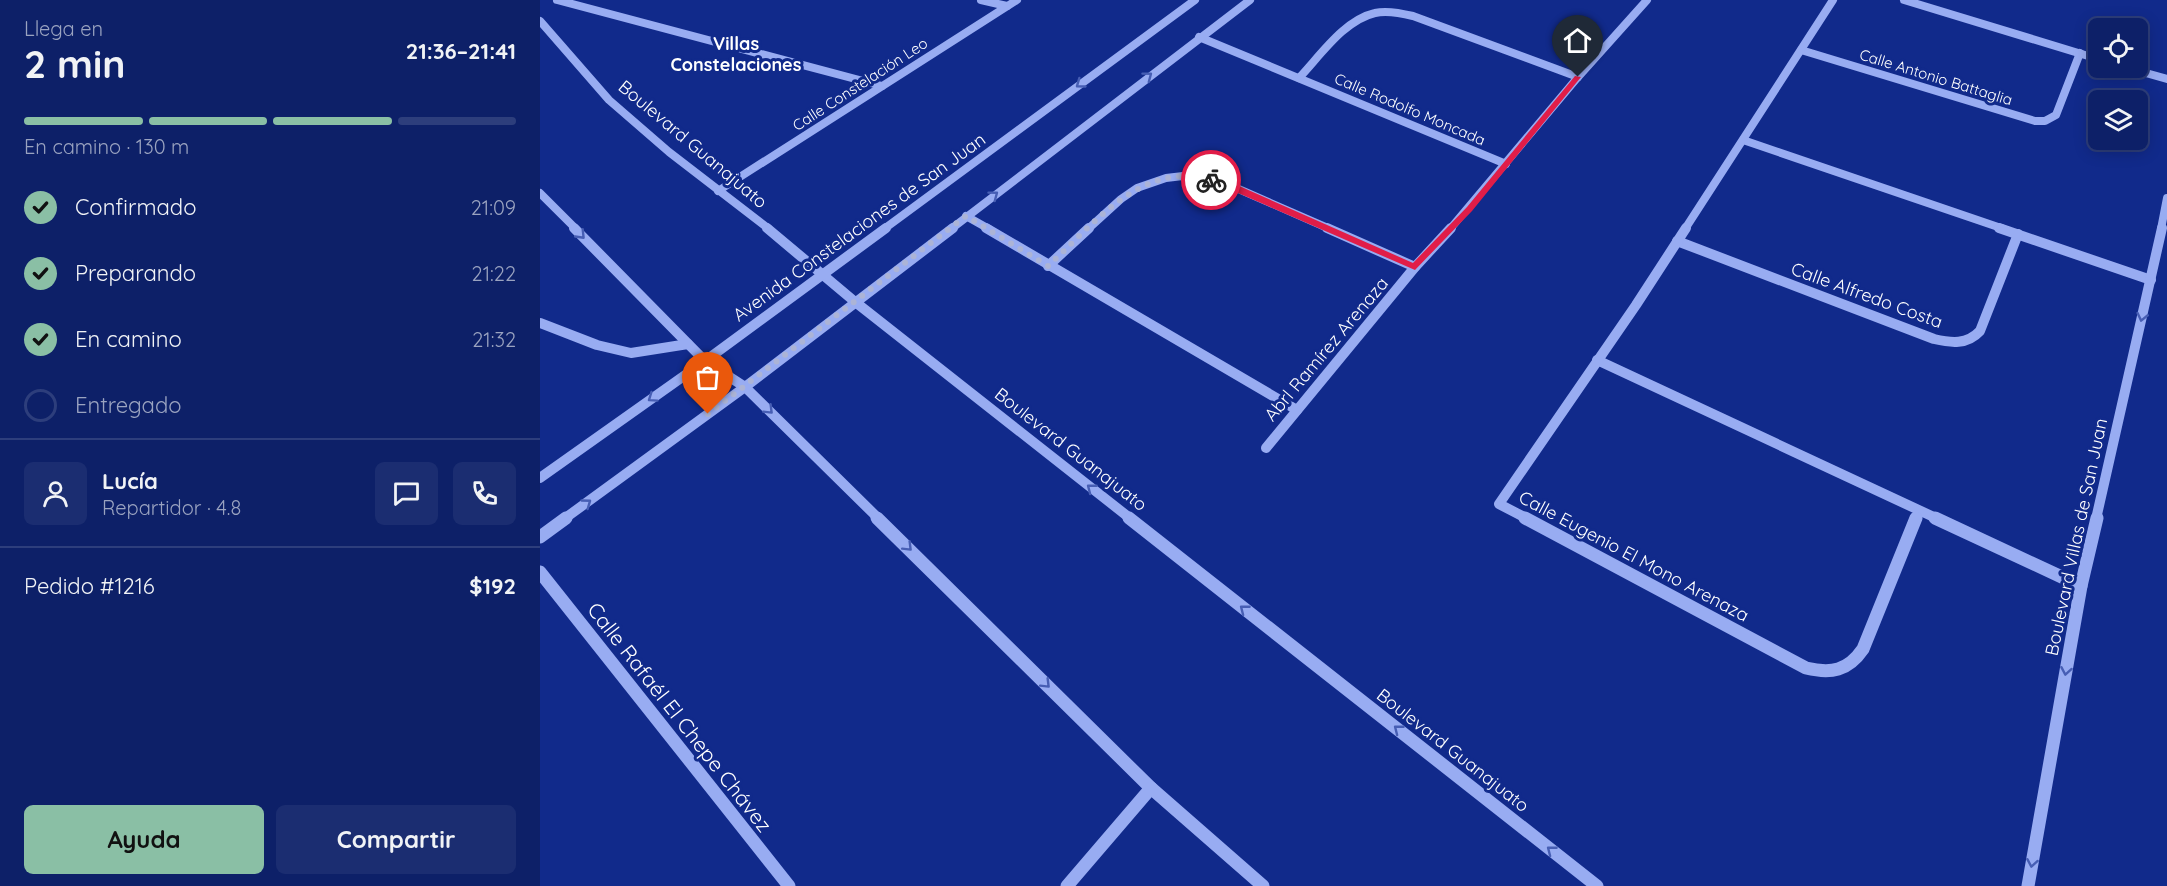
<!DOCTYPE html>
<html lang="es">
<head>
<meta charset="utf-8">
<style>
  body { margin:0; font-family:Quicksand,sans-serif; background:#1b2d71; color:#f1f3f6; height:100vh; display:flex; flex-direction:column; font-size:22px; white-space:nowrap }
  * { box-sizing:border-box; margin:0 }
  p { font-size:20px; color:#9aa3c0 }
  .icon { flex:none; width:33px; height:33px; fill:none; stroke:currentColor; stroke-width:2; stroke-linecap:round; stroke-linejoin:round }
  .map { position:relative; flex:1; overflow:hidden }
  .drawer { display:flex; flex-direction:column; background:#0d2068; width:540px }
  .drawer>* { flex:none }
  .buttons { position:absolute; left:1548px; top:18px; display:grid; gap:12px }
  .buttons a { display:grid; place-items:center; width:60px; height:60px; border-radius:9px; background:#0d2068; box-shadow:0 3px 15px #0003,0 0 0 2px #2d3e7c; font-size:30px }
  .pin { position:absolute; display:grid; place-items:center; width:51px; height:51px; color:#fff; margin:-62px -26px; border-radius:50% 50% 50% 0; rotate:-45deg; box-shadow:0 0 6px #0007 }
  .pin .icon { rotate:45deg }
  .courier { position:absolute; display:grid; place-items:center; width:60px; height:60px; margin:-30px; border:4px solid #e11d48; border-radius:50%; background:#fff; color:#222; box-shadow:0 2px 8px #0007 }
  .headline em { font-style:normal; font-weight:700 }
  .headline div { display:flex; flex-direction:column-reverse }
  .headline { display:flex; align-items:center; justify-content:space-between; height:102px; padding:0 24px }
  h1 { font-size:39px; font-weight:700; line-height:45px }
  .bar { display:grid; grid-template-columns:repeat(4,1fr); gap:9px 6px; align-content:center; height:72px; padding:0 24px }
  .bar i { height:8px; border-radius:4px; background:#2d3e7c }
  .bar .selected { background:#8abfa5 }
  .bar p { grid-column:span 4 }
  .line { display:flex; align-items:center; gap:15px; padding:0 24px; border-top:2px solid #2d3e7c }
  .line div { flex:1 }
  .round { display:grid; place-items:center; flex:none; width:63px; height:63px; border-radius:9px; background:#1b2d71 }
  ol { padding:0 24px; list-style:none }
  li { display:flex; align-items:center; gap:18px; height:66px }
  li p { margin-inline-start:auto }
  li .icon { padding:6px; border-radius:50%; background:#8abfa5; color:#111; stroke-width:4 }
  li:last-child { color:#9aa3c0 }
  li i { width:33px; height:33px; border:3px solid #2d3e7c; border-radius:50% }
  .action { display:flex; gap:12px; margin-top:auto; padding:12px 24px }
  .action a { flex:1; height:69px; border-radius:9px; background:#8abfa5; color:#111; font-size:24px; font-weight:700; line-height:69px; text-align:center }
  .action a+a { background:#1b2d71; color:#f1f3f6 }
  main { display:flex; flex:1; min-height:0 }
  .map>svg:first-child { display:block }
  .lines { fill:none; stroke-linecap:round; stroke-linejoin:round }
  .minor-far2 { stroke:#98acf2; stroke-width:8 }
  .minor-far1 { stroke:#98acf2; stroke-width:10 }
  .minor { stroke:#98acf2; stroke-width:13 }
  .oneway { stroke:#475eb4 }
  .route { fill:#e11d48 }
  .done { stroke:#acb4d6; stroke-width:6; stroke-dasharray:0 10.8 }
  .labels { text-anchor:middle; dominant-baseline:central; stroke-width:6; stroke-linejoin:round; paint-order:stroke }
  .far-street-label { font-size:15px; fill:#fff; stroke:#112a8b }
  .far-quarter-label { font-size:18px; font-weight:bold; fill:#fff; stroke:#112a8b }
  .street-label { font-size:18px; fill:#fff; stroke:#112a8b }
  .near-street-label { font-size:21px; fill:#fff; stroke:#112a8b }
</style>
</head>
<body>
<main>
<section class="drawer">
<div class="headline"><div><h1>2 min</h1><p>Llega en</p></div><em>21:36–21:41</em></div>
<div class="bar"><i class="selected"></i><i class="selected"></i><i class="selected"></i><i></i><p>En camino · 130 m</p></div>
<ol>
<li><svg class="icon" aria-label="check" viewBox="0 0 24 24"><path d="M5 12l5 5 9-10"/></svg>Confirmado<p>21:09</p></li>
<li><svg class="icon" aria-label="check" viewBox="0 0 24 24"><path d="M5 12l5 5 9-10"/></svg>Preparando<p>21:22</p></li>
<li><svg class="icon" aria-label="check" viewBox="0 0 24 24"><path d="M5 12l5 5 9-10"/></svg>En camino<p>21:32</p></li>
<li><i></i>Entregado</li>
</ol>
<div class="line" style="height:108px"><a class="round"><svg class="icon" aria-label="person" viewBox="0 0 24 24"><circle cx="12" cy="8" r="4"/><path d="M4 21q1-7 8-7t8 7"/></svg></a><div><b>Lucía</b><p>Repartidor · 4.8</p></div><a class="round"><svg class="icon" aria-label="chat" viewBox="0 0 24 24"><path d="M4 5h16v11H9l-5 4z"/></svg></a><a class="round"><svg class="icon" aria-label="phone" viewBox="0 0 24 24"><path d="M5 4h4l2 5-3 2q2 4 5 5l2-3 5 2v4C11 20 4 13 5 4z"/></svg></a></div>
<div class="line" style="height:78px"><div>Pedido #1216</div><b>$192</b></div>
<div class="action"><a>Ayuda</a><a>Compartir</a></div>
</section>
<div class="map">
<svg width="1627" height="886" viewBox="0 0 1627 886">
  <rect width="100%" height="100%" fill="#112a8b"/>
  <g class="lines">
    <g class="minor-far2">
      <path d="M17 0 342 86"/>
      <path d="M441 0 467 6"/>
      <path d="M1364 0 1558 59"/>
      <path d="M0 21 69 100 129 152 229 229"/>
      <path d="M659 37 966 164"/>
      <path d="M1261 50 1495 121H1505L1516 115 1540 53"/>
      <path d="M1588 68 1627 79"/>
      <path d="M759 78C780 56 804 20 835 13 847 10 861 13 873 16L1038 77"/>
      <path d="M1203 140 1464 229"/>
      <path d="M178 191 477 0"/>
      <path d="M0 193 36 229"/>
      <path d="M426 216 449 229"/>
      <path d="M344 229 655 0"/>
      <path d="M411 229 710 0"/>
      <path d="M548 229 581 199 597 188 626 178 643 176 663 177 694 187 790 229"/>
      <path d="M910 229 1038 77 1107 0"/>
      <path d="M1145 229 1293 0"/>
      <path d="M1621 229 1627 198"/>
    </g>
    <g class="minor-far1">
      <path d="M34 228 165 361 205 387 339 519"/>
      <path d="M227 228 314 301 591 519"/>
      <path d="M446 228 757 410"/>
      <path d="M787 228 875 267"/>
      <path d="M1459 228 1611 280"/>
      <path d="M1137 241 1394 339C1411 343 1427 345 1440 331L1478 234"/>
      <path d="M508 266 549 228"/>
      <path d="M0 323 57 345 91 353 148 344"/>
      <path d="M1057 360 1398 519"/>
      <path d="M726 448 875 267 911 228"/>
      <path d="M0 478 165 361 346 228"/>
      <path d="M24 519 205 387 413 228"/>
      <path d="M988 519 959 504 1096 305 1146 228"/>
      <path d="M1376 519 1379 511"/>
      <path d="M1556 519 1622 228"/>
    </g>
    <g class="minor">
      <path d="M337 518 611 788 723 886"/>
      <path d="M589 518 1057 886"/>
      <path d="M985 518 1266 668C1291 674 1308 671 1323 649L1376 518"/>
      <path d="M1395 518 1541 586"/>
      <path d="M0 537 26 518"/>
      <path d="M0 572 249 886"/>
      <path d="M527 886 611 788"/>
      <path d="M1488 886 1541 586 1557 518"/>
    </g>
  </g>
  <defs><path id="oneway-chevron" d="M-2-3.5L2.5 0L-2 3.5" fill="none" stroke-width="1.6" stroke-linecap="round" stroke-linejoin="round" transform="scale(1.5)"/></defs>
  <g class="oneway">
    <use href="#oneway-chevron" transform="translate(608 76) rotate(-37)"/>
    <use href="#oneway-chevron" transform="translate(540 84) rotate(144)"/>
    <use href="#oneway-chevron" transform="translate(454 195) rotate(-37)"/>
    <use href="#oneway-chevron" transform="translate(41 235) rotate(46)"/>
    <use href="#oneway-chevron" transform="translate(1602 317) rotate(103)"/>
    <use href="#oneway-chevron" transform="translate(112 398) rotate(145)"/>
    <use href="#oneway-chevron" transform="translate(229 410) rotate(45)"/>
    <use href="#oneway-chevron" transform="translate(551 488) rotate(-142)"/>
    <use href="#oneway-chevron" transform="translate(47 503) rotate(-36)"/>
    <use href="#oneway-chevron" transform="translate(368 547) rotate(45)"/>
    <use href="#oneway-chevron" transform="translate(704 609) rotate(-142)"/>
    <use href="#oneway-chevron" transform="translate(1526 671) rotate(100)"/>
    <use href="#oneway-chevron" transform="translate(506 684) rotate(45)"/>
    <use href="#oneway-chevron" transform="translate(858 729) rotate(-142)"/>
    <use href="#oneway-chevron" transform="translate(1011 850) rotate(-142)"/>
    <use href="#oneway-chevron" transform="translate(1492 863) rotate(100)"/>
  </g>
  <path class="route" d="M1035 76 1041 77 932 211 875 270 668 180 671 178 697 185 873 263 927 207Z"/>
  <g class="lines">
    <path class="done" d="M168 414 426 216 508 266C553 225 603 159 671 180"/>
  </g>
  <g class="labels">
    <g class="far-street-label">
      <text transform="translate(1396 77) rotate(17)">Calle Antonio Battaglia</text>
      <text transform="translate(320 84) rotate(-33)">Calle Constelación Leo</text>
      <text transform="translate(870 109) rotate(23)">Calle Rodolfo Moncada</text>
    </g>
    <g class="far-quarter-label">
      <text x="196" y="43">Villas<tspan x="196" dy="21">Constelaciones</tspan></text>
    </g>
    <g class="street-label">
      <text transform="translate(153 144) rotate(40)">Boulevard Guanajuato</text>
      <text transform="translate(319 227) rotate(-36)">Avenida Constelaciones de San Juan</text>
      <text transform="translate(1327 295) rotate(20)">Calle Alfredo Costa</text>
      <text transform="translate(786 349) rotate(-50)">Abrl Ramírez Arenaza</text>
      <text transform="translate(531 449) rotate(38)">Boulevard Guanajuato</text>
      <text transform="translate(1536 537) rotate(-78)">Boulevard Villas de San Juan</text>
      <text transform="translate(1094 556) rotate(28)">Calle Eugenio El Mono Arenaza</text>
      <text transform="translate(913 750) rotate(38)">Boulevard Guanajuato</text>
    </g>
    <g class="near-street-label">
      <text transform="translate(140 717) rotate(52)">Calle Rafaél El Chepe Chávez</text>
    </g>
  </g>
</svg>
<div class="buttons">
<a><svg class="icon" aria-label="locate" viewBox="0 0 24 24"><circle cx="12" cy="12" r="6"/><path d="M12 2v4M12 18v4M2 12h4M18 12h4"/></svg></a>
<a><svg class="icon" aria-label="layers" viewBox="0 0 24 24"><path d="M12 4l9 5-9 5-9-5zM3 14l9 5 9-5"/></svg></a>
</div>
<div class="pin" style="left:168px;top:414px;background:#ea580c"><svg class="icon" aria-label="bag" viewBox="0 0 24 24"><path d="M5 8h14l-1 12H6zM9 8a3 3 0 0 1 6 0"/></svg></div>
<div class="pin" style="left:1038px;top:77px;background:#1f2937"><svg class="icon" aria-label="home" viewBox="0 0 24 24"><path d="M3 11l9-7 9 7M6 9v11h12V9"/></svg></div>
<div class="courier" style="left:671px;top:180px"><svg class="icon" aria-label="bike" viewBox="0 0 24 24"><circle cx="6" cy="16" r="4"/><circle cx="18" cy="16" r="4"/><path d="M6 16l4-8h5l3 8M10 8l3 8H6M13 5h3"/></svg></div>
</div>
</main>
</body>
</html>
